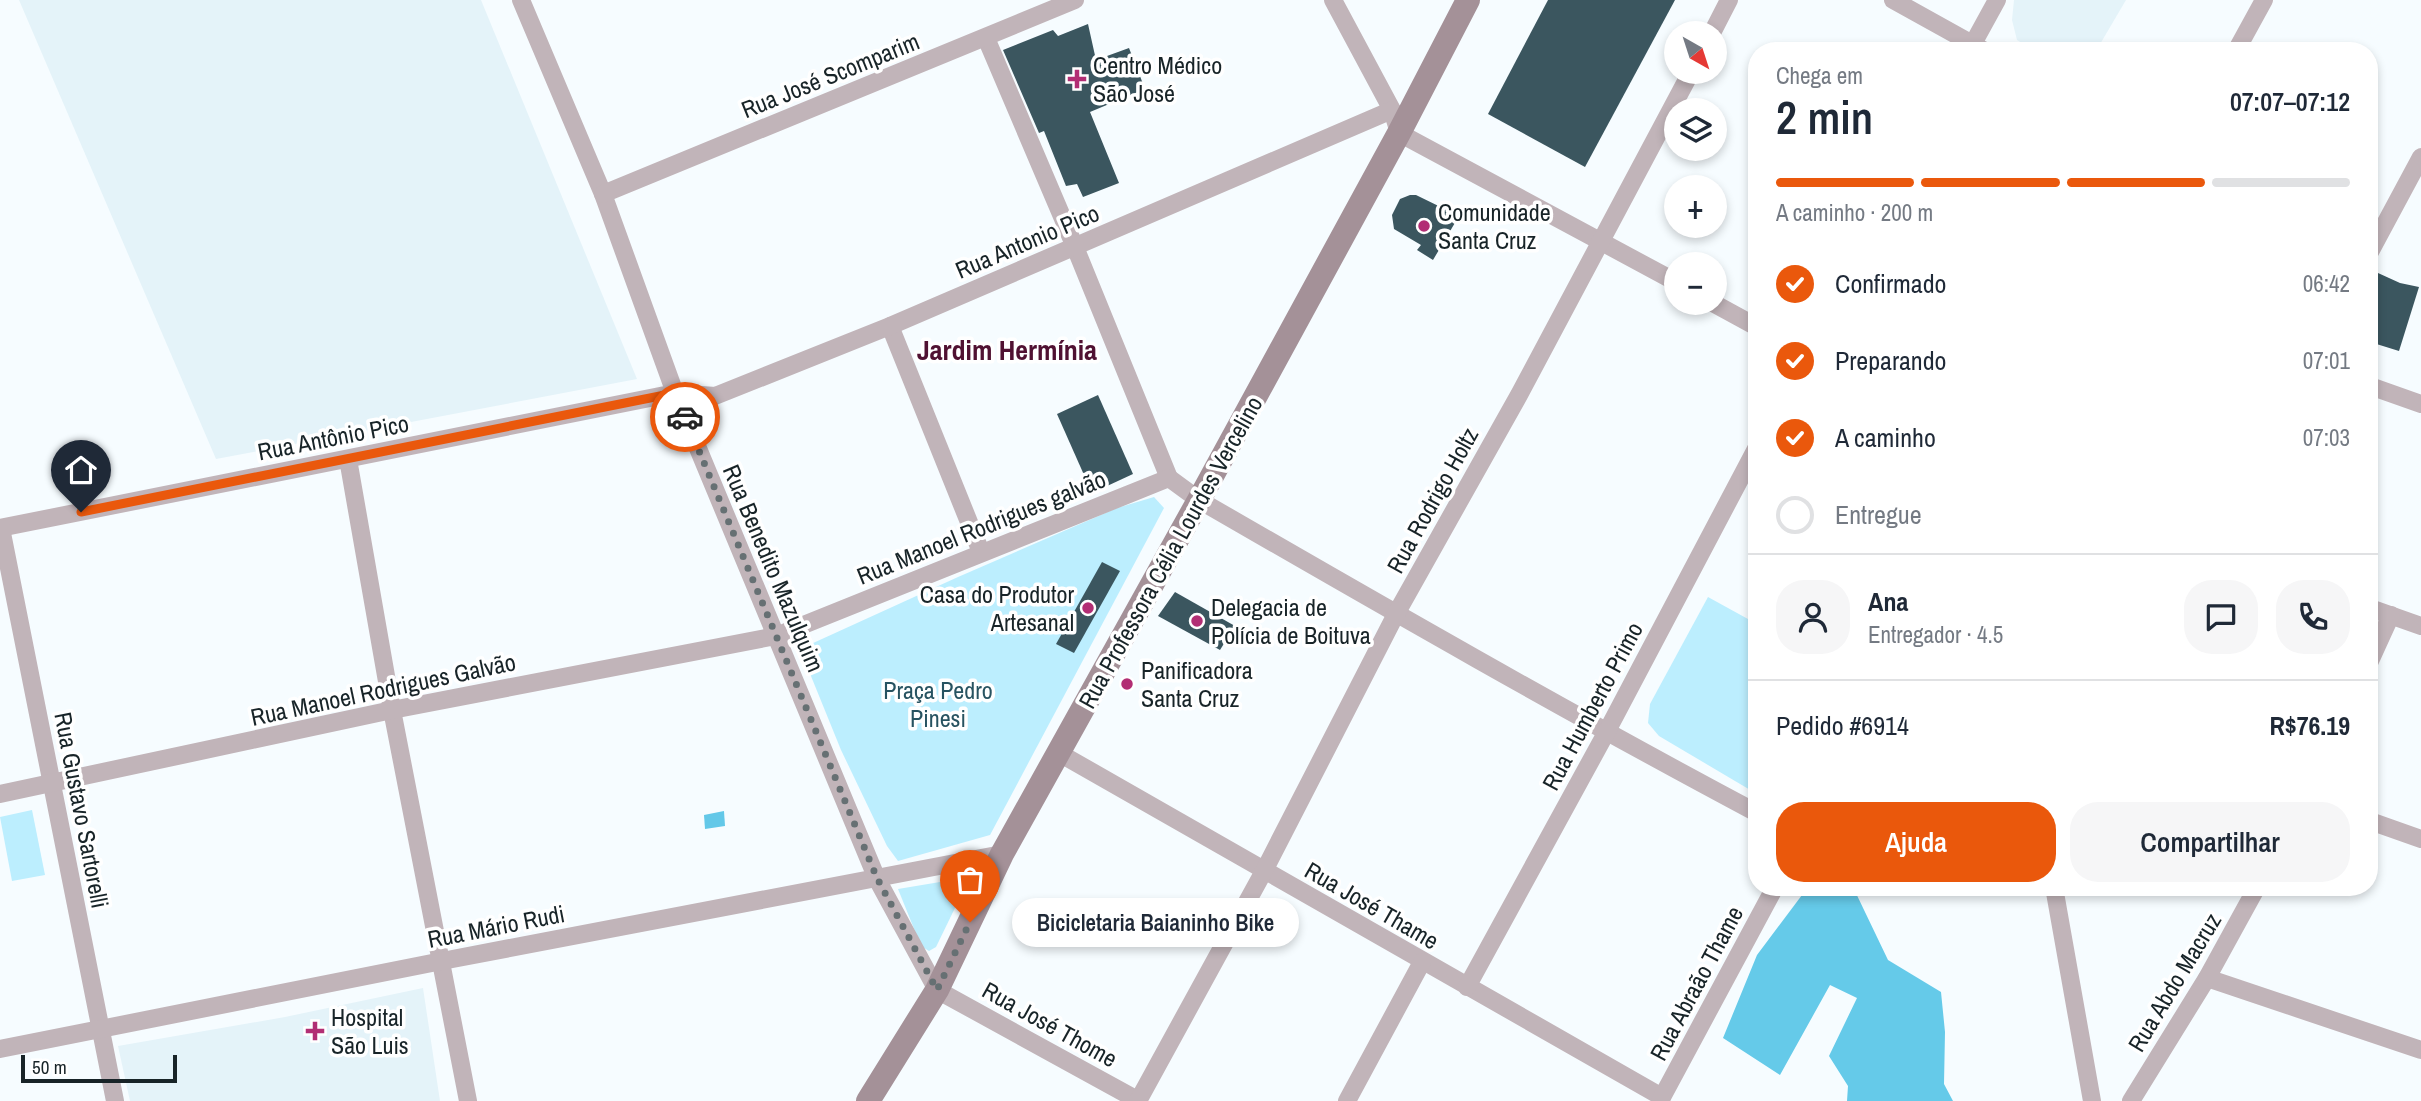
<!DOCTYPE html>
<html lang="pt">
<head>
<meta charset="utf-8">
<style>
  body { margin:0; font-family:"Archivo Narrow",sans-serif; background:#f6f6f7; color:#1f2937; height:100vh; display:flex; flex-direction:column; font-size:26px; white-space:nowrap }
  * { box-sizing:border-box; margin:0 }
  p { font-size:23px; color:#747a83 }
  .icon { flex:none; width:38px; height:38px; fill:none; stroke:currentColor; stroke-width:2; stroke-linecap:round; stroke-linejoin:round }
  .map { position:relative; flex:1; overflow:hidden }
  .drawer { position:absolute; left:1748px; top:42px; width:630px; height:854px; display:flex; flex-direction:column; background:#fff; border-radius:28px; box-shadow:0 4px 10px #0003 }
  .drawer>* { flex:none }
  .needle { width:46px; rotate:141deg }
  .tools { position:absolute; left:1664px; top:21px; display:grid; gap:14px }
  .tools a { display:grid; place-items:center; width:63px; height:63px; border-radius:50%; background:#fff; box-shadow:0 4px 10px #0003; font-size:35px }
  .scale { position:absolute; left:21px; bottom:18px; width:156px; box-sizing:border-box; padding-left:7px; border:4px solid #182428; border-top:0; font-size:19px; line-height:24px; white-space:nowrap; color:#182428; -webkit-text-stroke:5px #fff; paint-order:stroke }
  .pin { position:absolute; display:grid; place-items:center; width:60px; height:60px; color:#fff; margin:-72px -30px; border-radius:50% 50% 50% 0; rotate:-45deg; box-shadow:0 0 7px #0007 }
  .pin .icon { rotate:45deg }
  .courier { position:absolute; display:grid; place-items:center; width:70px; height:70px; margin:-35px; border:5px solid #ea580c; border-radius:50%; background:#fff; color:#222; box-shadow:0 2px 9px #0007 }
  .bubble { position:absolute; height:49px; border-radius:24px; background:#fff; box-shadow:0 4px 10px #0003; font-size:23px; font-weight:600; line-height:49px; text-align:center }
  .head em { font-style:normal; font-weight:600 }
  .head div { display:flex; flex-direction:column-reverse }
  .head { display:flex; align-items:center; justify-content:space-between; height:119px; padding:0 28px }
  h1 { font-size:46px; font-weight:600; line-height:52px }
  .bar { display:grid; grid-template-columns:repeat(4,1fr); gap:10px 7px; align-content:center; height:84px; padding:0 28px }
  .bar i { height:9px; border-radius:5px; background:#e0e1e3 }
  .bar .selected { background:#ea580c }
  .bar p { grid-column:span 4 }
  .line { display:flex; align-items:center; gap:18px; padding:0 28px; border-top:2px solid #e0e1e3 }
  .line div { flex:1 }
  .round { display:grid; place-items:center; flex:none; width:74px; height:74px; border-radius:28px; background:#f6f6f7 }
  ol { padding:0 28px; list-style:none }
  li { display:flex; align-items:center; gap:21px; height:77px }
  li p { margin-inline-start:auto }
  li .icon { padding:7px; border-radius:50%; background:#ea580c; color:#fff; stroke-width:4 }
  li:last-child { color:#747a83 }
  li i { width:38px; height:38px; border:4px solid #e0e1e3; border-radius:50% }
  .action { display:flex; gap:14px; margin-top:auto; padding:14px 28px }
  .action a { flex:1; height:80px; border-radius:28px; background:#ea580c; color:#fff; font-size:28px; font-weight:600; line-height:80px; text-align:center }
  .action a+a { background:#f6f6f7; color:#1f2937 }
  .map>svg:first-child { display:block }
  .built { fill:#e4f3f9 }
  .green { fill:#bceefe }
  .forest { fill:#65cae9 }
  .water { fill:#63c8e8 }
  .building { fill:#3b565f }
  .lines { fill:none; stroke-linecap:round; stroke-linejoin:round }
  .minor { stroke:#c1b4b9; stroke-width:18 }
  .secondary { stroke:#a49198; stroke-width:24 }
  .done { stroke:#667073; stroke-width:7; stroke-dasharray:0 12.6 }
  .route { stroke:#ea580c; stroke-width:9 }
  .poi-dot { fill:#b22e74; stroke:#fff; stroke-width:2.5 }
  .labels { text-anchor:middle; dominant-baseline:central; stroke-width:7; stroke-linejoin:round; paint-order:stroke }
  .poi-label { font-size:24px; fill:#182428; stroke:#fff; text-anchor:start }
  .street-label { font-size:24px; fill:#182428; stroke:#fff }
  .park-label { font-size:24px; fill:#275361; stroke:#fff }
  .quarter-label { font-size:28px; font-weight:bold; fill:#501132; stroke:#fff }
</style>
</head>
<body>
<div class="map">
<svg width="2421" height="1101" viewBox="0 0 2421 1101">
  <rect width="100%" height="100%" fill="#f6fcff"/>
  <g class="built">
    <path d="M19 0H481L637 379 216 459Z"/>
    <path d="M2014 0H2126L2096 51H2035L2017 40 2012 20Z"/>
    <path d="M423 988 440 1101H130L118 1046 285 1017Z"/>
  </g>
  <g class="green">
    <path d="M1154 497 1164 508 990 835 898 861 887 846 841 750 800 649 958 577 1117 508Z"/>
    <path d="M1708 597 1757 624V794L1659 736 1648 723 1650 704Z"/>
    <path d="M32 810 45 875 12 881 0 817Z"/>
    <path d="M970 877 936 947 929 951 921 946 898 889Z"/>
  </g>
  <path class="forest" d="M1808 887H1853L1888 960 1941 992 1945 1032 1944 1084 1953 1101H1847L1848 1086 1829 1056 1857 998 1830 985 1780 1075 1723 1038 1757 955Z"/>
  <path class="water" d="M724 811 725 826 705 829 704 815Z"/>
  <g class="building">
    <path d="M1548 0H1675L1585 167 1488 114Z"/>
    <path d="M1088 24 1096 60 1129 48 1145 89 1090 112 1119 183 1083 197 1077 184 1066 186 1044 131 1039 133 1003 50 1053 30 1058 36Z"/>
    <path d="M1410 195H1416L1459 216 1433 260 1417 250 1421 245 1394 229 1392 215 1400 199Z"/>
    <path d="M2378 273 2400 283 2419 287 2399 351 2370 342V304Z"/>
    <path d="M1098 395 1133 474 1092 493 1057 414Z"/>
    <path d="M1102 562 1120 571 1074 653 1056 644Z"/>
    <path d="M1175 592 1235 626 1220 650 1158 616Z"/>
  </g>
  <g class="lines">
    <g class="minor">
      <path d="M521 0 603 194 675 393 877 879 937 990 1139 1101"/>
      <path d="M1333 0 1392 110 1399 133 1676 282"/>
      <path d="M1893 0 1985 51"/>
      <path d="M1712 33 1729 0"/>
      <path d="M986 38 1075 247 1169 478"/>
      <path d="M1969 51 1997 0"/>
      <path d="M2236 51 2264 0"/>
      <path d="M603 194 1075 0"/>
      <path d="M2370 252 2421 157"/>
      <path d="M1713 303 1757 327"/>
      <path d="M890 326 981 552"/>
      <path d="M2370 386 2421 404"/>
      <path d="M348 459 392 710 468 1101"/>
      <path d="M0 528 675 393 715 396 890 326 1392 110"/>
      <path d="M1 528 115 1101"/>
      <path d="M2370 608 2421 626"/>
      <path d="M2370 661 2391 615"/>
      <path d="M1059 753 1662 1097"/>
      <path d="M0 794 392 710 776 636 1169 478 1199 500C1384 607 1569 713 1757 813"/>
      <path d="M2370 821 2421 839"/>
      <path d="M2054 887 2092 1101"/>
      <path d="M2207 978 2421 1050"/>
      <path d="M1467 987 1606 733 1757 447"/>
      <path d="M0 1049 442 961 1002 854"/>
      <path d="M1138 1101 1264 871 1396 614 1519 395 1691 72"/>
      <path d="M1347 1101 1422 962"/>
      <path d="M1660 1101 1775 887"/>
      <path d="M2131 1101 2207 978 2257 887"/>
    </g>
    <path class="secondary" d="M868 1101 937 990 1002 854 1199 500 1399 133 1468 0"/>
  </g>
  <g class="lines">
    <path class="done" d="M685 417 877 878 937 990 970 922"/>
    <path class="route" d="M81 512 675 393 685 417"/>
  </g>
  <g class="poi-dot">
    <path d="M1073.5 68.5h7v7h7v7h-7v7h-7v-7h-7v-7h7z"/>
    <circle cx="1424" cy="226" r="7"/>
    <circle cx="1088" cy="608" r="7"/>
    <circle cx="1197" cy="621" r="7"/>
    <circle cx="1127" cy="684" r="7"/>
    <path d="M311.5 1020.5h7v7h7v7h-7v7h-7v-7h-7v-7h7z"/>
  </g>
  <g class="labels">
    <g class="poi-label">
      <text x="1093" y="65">Centro Médico<tspan x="1093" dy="28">São José</tspan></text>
      <text x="1438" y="212">Comunidade<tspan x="1438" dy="28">Santa Cruz</tspan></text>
      <text x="1074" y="594" text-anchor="end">Casa do Produtor<tspan x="1074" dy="28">Artesanal</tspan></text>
      <text x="1211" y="607">Delegacia de<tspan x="1211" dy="28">Polícia de Boituva</tspan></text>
      <text x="1141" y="670">Panificadora<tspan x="1141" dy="28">Santa Cruz</tspan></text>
      <text x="331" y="1017">Hospital<tspan x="331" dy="28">São Luis</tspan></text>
    </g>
    <g class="street-label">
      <text transform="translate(830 75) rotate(-22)">Rua José Scomparim</text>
      <text transform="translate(1027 241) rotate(-23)">Rua Antonio Pico</text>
      <text transform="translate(333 437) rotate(-11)">Rua Antônio Pico</text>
      <text transform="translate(1432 500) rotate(-61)">Rua Rodrigo Holtz</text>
      <text transform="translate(981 527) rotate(-22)">Rua Manoel Rodrigues galvão</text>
      <text transform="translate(1170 552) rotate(-61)">Rua Professora Célia Lourdes Vercelino</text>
      <text transform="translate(774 568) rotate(67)">Rua Benedito Mazulquim</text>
      <text transform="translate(383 689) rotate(-12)">Rua Manoel Rodrigues Galvão</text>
      <text transform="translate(1592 706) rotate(-62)">Rua Humberto Primo</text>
      <text transform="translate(82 810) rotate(79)">Rua Gustavo Sartorelli</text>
      <text transform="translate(1372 905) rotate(30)">Rua José Thame</text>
      <text transform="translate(496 926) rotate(-11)">Rua Mário Rudi</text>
      <text transform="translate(2174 982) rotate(-59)">Rua Abdo Macruz</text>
      <text transform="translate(1696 983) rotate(-62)">Rua Abraão Thame</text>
      <text transform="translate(1050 1024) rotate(29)">Rua José Thome</text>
    </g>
    <g class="park-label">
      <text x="938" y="690">Praça Pedro<tspan x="938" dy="28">Pinesi</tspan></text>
    </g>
    <g class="quarter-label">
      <text x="1007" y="350">Jardim Hermínia</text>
    </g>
  </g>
</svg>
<div class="tools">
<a><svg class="needle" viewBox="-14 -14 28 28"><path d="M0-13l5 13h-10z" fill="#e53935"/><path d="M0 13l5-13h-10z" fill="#747a83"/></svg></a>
<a><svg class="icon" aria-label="layers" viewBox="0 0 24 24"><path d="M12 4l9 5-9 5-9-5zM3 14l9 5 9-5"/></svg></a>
<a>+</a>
<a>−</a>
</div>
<div class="scale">50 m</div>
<div class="pin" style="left:970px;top:922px;background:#ea580c"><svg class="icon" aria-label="bag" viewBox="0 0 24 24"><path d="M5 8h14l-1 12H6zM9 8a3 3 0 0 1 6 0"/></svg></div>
<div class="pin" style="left:81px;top:512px;background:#1f2937"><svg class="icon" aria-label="home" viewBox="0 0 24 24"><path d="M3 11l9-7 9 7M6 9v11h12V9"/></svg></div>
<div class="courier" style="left:685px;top:417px"><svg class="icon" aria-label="car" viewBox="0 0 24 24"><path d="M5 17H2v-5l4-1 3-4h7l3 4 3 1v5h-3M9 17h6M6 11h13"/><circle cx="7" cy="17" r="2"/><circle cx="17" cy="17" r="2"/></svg></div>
<div class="bubble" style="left:1012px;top:898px;width:287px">Bicicletaria Baianinho Bike</div>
<section class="drawer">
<div class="head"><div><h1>2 min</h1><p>Chega em</p></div><em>07:07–07:12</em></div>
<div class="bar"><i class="selected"></i><i class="selected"></i><i class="selected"></i><i></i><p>A caminho · 200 m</p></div>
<ol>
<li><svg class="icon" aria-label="check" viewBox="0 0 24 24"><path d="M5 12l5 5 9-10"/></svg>Confirmado<p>06:42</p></li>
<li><svg class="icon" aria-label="check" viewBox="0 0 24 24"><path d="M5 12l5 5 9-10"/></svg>Preparando<p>07:01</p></li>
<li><svg class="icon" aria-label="check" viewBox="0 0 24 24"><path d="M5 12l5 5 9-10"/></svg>A caminho<p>07:03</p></li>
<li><i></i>Entregue</li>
</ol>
<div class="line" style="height:126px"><a class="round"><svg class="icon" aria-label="person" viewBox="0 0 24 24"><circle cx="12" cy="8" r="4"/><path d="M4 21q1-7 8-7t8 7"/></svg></a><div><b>Ana</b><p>Entregador · 4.5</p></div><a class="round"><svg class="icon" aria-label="chat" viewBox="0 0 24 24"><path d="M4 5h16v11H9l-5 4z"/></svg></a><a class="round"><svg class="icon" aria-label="phone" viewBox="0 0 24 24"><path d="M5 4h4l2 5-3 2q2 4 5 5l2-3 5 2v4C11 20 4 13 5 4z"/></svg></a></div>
<div class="line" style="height:91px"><div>Pedido #6914</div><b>R$76.19</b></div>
<div class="action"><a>Ajuda</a><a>Compartilhar</a></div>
</section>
</div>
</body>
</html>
